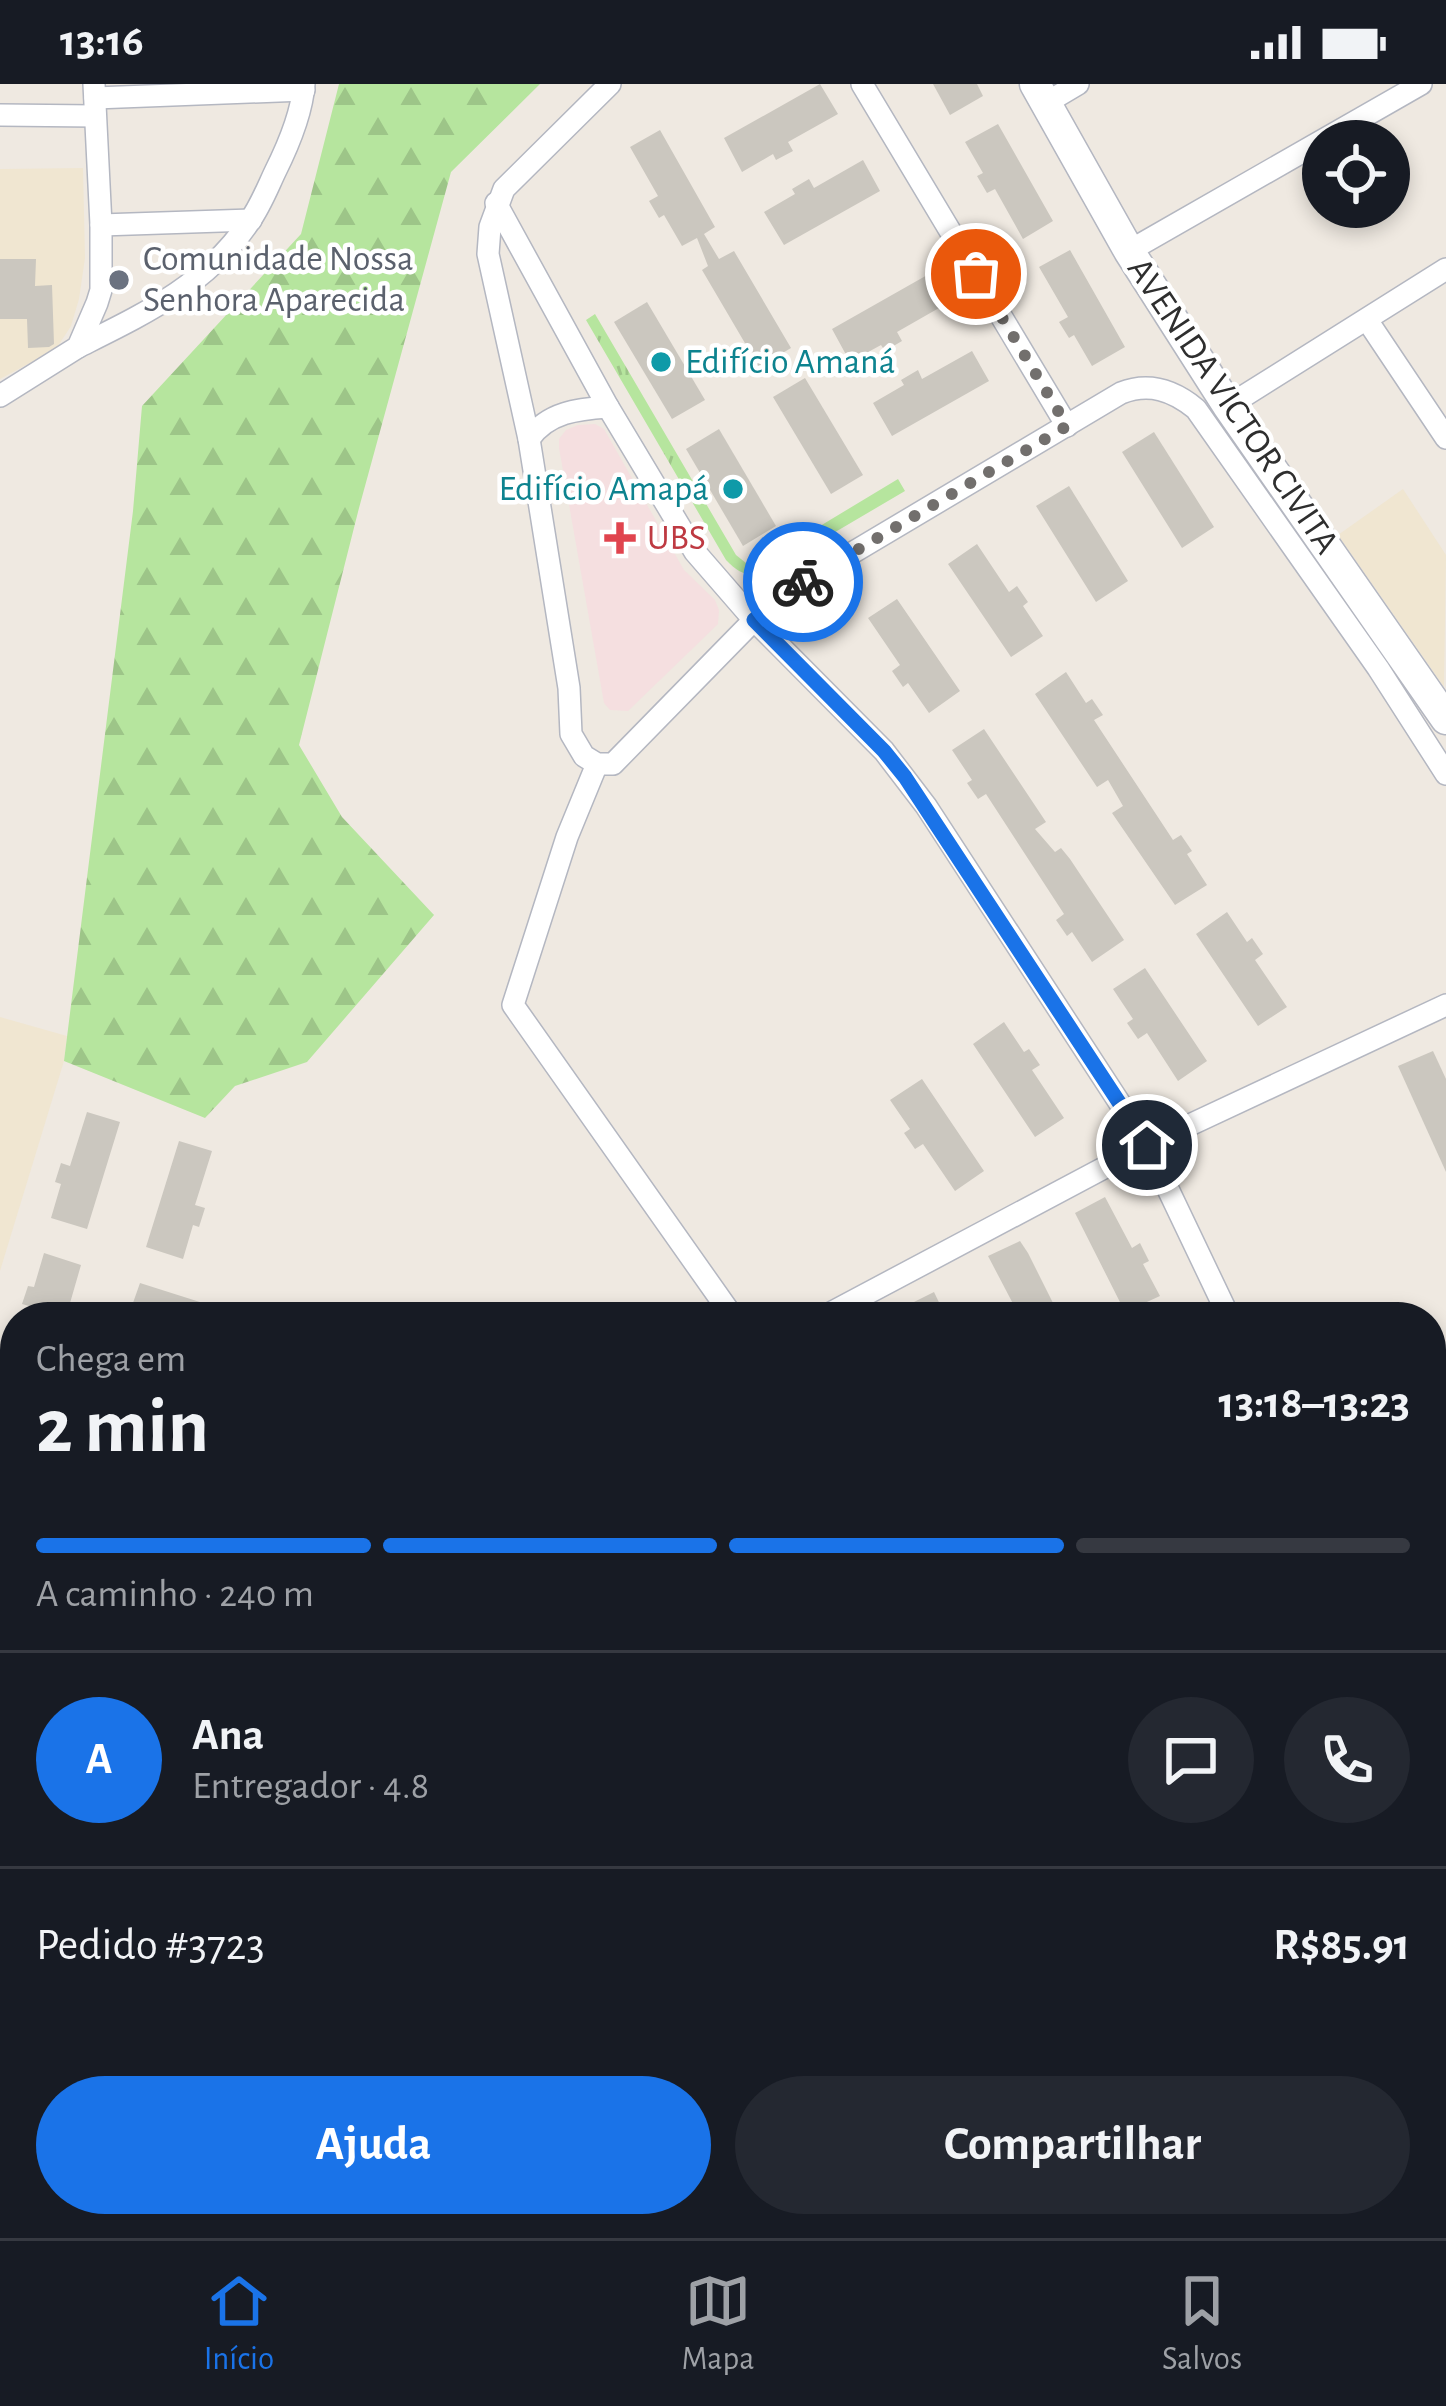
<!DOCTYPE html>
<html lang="pt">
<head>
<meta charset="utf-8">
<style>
  body { margin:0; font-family:"Alegreya Sans",sans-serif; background:#242831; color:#f1f3f6; height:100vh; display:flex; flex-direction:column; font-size:45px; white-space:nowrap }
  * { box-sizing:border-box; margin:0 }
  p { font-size:39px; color:#9ea1a6 }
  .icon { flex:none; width:66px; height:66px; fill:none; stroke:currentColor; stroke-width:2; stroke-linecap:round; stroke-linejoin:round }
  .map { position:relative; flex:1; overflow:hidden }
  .drawer { position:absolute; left:0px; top:1218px; width:1446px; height:936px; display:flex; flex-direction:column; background:#171b24; border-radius:48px 48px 0 0; box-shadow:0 6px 18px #0003 }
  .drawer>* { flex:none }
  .buttons { position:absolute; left:1302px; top:36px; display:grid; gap:24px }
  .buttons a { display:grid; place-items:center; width:108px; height:108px; border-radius:50%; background:#171b24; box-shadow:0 6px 18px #0003; font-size:60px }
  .pin { position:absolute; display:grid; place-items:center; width:102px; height:102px; color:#fff; margin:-51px; border:6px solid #fff; border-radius:50%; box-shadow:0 3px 12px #0007 }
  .courier { position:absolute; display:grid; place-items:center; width:120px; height:120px; margin:-60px; border:9px solid #1a73e8; border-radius:50%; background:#fff; color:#222; box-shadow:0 3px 15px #0007 }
  .headline em { font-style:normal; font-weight:700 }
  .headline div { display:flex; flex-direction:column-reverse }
  .headline { display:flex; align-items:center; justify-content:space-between; height:204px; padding:0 36px }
  h1 { font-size:78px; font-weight:700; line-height:90px }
  .bar { display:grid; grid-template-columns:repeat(4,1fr); gap:18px 12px; align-content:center; height:144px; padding:0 36px }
  .bar i { height:15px; border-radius:9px; background:#363941 }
  .bar .active { background:#1a73e8 }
  .bar p { grid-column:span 4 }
  .line { display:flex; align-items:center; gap:30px; padding:0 36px; border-top:3px solid #363941 }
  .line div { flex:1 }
  .round { display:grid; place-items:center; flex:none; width:126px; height:126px; border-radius:63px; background:#242831 }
  .button { display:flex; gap:24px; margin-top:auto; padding:24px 36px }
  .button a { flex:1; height:138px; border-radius:72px; background:#1a73e8; color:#fff; font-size:48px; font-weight:700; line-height:138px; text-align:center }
  .button a+a { background:#242831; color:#f1f3f6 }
  .status { display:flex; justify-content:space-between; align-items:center; height:84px; padding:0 60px; background:#171b24; direction:ltr }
  .status svg { height:33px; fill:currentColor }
  .dock { display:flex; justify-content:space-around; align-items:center; height:168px; border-top:3px solid #363941; background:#171b24; font-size:33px; color:#9ea1a6 }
  .dock a { display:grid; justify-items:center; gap:6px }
  .dock .active { color:#1a73e8 }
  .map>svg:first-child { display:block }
  .education { fill:#f0e6d1 }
  .medical { fill:#f5dfe0 }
  .grass { fill:url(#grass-tufts) }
  .forest { fill:url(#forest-firs) }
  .building { fill:#cbc7bf }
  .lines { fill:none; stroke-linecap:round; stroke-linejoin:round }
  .minor-casing { stroke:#b4b7c1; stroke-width:24 }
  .tertiary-casing { stroke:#b4b7c1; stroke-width:30 }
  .secondary-casing { stroke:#b4b7c1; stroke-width:33 }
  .minor { stroke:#fff; stroke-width:21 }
  .tertiary { stroke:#fff; stroke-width:27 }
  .secondary { stroke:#fff; stroke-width:30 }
  .done { stroke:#726f6d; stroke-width:12; stroke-dasharray:0 21.6 }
  .route { stroke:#1a73e8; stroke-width:15 }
  .worship-dot { fill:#6b7280; stroke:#fff; stroke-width:4.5 }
  .culture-dot { fill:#0f9aa8; stroke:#fff; stroke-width:4.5 }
  .health-dot { fill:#e0444e; stroke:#fff; stroke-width:4.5 }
  .labels { text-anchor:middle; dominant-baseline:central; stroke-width:9; stroke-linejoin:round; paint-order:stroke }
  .worship-label { font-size:36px; fill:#5b616d; stroke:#fff; text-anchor:start }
  .culture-label { font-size:36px; fill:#0d838f; stroke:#fff; text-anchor:start }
  .street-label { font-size:36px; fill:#2e2e2e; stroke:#fff }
  .health-label { font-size:36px; fill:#be3a42; stroke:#fff; text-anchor:start }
</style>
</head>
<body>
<div class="status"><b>13:16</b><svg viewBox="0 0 49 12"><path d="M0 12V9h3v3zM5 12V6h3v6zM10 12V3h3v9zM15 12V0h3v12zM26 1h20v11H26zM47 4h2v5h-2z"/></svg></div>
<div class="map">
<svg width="1446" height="2154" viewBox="0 0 1446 2154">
  <defs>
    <pattern id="grass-tufts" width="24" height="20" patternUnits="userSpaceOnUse" patternTransform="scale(3)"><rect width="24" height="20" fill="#b6e59e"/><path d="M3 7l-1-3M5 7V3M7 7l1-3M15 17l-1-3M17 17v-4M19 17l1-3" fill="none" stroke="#9dc588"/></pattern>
    <pattern id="forest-firs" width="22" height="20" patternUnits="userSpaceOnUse" patternTransform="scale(3)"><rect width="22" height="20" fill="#b6e59e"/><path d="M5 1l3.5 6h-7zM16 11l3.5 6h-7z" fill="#9dc588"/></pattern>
  </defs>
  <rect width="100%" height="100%" fill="#efe9e1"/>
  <g class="education">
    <path d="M83 84 85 174 79 215 71 242 56 265 0 295V85Z"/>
    <path d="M1403 405 1446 471 1444 603 1338 451Z"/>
    <path d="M0 933 67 952 64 977 0 1187Z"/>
  </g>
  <path class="medical" d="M595 340 604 345 684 486 715 516 719 526 718 540 628 627 610 626 604 619 559 364V355L566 346 578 341Z"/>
  <path class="grass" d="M595 230 736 471 746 479 757 480 898 395 905 407 769 487C751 495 739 490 726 476L586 236Z"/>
  <path class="forest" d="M339 0H540L451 88 359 424 299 661 342 733 434 831 307 978 235 1002 205 1034 64 977 133 427 142 322 301 150Z"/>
  <g class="building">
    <path d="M820 0 838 30 788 58 793 67 776 76 773 70 742 88 724 54Z"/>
    <path d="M933 0H977L983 12 950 31Z"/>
    <path d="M998 40 1053 137 1023 155 995 105 987 109 977 92 983 89 965 58Z"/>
    <path d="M660 46 715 143 704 150 719 175 734 167 791 264 759 283 702 186 708 182 697 154 682 162 664 131 659 134 649 117 658 112 630 63Z"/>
    <path d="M863 76 880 107 784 161 764 128 795 110 792 105 809 95 814 104Z"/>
    <path d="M1070 166 1125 263 1092 282 1074 251 1069 254 1059 238 1068 233 1039 183Z"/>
    <path d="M0 175H36L35 202 52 201 54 260 49 263 28 264 27 235H0Z"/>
    <path d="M929 190 946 220 897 248 902 257 885 267 881 261 850 278 832 245Z"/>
    <path d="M647 218 705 316 672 335 614 238Z"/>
    <path d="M972 267 989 297 892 352 873 319 904 301 901 296 918 286 922 295Z"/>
    <path d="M805 294 863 391 831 410 773 313Z"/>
    <path d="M719 345 776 442 743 462 686 365Z"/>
    <path d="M1154 348 1214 443 1182 464 1122 368Z"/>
    <path d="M1069 402 1128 497 1096 518 1036 422Z"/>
    <path d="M977 460 1009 508 1017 502 1028 518 1023 522 1043 552 1011 573 948 480Z"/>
    <path d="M897 515 960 607 929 629 908 599 903 603 892 587 900 581 868 534Z"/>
    <path d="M1066 588 1086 619 1092 615 1103 631 1094 636 1173 756 1181 751 1192 767 1187 770 1207 801 1175 821 1112 729 1123 722 1108 696 1097 703 1035 610Z"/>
    <path d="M984 645 1046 738 1035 745 1055 768 1061 764 1070 775 1124 856 1092 878 1072 848 1067 852 1056 836 1064 830 986 710 978 715 967 699 972 696 952 666Z"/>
    <path d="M1227 828 1247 858 1252 854 1263 870 1255 876 1287 923 1258 942 1196 850Z"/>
    <path d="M1145 884 1207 977 1178 997 1147 949 1138 955 1127 939 1133 935 1113 905Z"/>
    <path d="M1004 938 1024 968 1029 965 1040 981 1032 986 1064 1034 1035 1053 973 960Z"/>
    <path d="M1433 967 1446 995V1088L1398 982Z"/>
    <path d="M922 995 984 1087 955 1107 923 1060 915 1065 904 1049 910 1045 890 1016Z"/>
    <path d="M87 1028 120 1038 87 1145 51 1134 61 1100 55 1098 61 1079 70 1082Z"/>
    <path d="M179 1057 212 1067 195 1121 205 1124 199 1143 193 1141 183 1175 146 1163Z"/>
    <path d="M1105 1113 1132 1164 1140 1159 1149 1177 1143 1180 1160 1212 1125 1228 1075 1129Z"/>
    <path d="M1020 1157 1028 1169 1060 1233H1020L988 1172Z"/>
    <path d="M44 1169 81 1181 66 1233H26L29 1222 22 1220 28 1202 34 1203Z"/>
    <path d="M140 1199 203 1219 200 1231 169 1223 166 1233H128Z"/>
    <path d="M934 1208 946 1233H884Z"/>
    <path d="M11 1296H15V1409L0 1406V1332Z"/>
    <path d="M11 1624 15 1625V1728L0 1723V1661Z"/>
  </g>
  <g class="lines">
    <g class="minor-casing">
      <g id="minor">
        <path d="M610 0 504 105 490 143 488 170 529 355 569 604 571 650 584 672 597 680H613L754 536 805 497 1121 309C1149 298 1173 306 1196 325L1378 584 1446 690"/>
        <path d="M862 0 1067 342"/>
        <path d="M95 14 304 6"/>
        <path d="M1046 19 1078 0"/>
        <path d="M0 31 95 32"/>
        <path d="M496 119 608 323 695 468 754 536 884 667 926 722 1147 1061 1229 1233"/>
        <path d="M101 141 251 136"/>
        <path d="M1129 167 1421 0"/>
        <path d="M1367 236 1446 354"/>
        <path d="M78 263C144 230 207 201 249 138 260 123 267 105 275 88 288 62 302 29 304 0"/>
        <path d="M0 312 78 263 97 219 101 206V141L94 0"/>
        <path d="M1228 322 1446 185"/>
        <path d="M529 355C548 328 578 325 608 323"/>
        <path d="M597 680 567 753 513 921 733 1233"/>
        <path d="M823 1233 1147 1061 1446 921"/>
      </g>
    </g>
    <g class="tertiary-casing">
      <g id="tertiary">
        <path d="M1431 1510 1446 1515"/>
        <path d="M1431 1546 1446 1551"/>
        <path d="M772 2154 778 2139"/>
        <path d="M804 2154 809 2139"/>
      </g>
    </g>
    <g class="secondary-casing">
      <path id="secondary" d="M1035 0 1129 167 1228 322 1446 635"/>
    </g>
    <use href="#minor" class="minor"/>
    <use href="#tertiary" class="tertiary"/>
    <use href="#secondary" class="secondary"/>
  </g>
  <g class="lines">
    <path class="done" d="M803 498 1067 342 976 190"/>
    <path class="route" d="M803 498 754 536 884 667 905 693 1147 1061"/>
  </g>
  <circle class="worship-dot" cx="119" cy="196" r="12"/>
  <g class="culture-dot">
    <circle cx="661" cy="278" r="12"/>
    <circle cx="733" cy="405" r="12"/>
  </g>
  <path class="health-dot" d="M614 436h12v12h12v12h-12v12h-12v-12h-12v-12h12z"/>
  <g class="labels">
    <g class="worship-label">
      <text x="143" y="175">Comunidade Nossa<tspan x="143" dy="41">Senhora Aparecida</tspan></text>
    </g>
    <g class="culture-label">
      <text x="685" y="278">Edifício Amaná</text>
      <text x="709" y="405" text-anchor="end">Edifício Amapá</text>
    </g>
    <g class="street-label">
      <text transform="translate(1233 322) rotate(56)">AVENIDA VICTOR CIVITA</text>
    </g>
    <g class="health-label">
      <text x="647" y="454">UBS</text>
    </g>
  </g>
</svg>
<div class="buttons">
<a><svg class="icon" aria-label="locate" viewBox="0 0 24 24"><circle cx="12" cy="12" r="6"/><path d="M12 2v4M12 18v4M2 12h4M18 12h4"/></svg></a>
</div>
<div class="pin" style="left:976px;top:190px;background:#ea580c"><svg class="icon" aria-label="bag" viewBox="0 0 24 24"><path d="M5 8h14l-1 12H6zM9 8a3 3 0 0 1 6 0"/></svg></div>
<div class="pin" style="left:1147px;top:1061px;background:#1f2937"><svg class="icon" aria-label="home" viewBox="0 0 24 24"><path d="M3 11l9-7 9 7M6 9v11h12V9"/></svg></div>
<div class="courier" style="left:803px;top:498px"><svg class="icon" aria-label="bike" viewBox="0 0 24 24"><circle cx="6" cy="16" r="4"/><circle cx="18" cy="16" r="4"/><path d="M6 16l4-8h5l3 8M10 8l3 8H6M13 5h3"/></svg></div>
<section class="drawer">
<div class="headline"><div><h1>2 min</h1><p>Chega em</p></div><em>13:18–13:23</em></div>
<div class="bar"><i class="active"></i><i class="active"></i><i class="active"></i><i></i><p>A caminho · 240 m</p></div>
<div class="line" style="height:216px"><b class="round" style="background:#1a73e8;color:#fff">A</b><div><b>Ana</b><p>Entregador · 4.8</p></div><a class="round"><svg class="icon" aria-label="chat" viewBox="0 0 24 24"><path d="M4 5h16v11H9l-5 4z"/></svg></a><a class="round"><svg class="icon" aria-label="phone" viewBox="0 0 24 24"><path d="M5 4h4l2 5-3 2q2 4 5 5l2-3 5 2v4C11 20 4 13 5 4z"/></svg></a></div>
<div class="line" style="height:156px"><div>Pedido #3723</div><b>R$85.91</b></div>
<div class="button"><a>Ajuda</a><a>Compartilhar</a></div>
</section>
</div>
<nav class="dock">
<a class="active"><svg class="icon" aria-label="home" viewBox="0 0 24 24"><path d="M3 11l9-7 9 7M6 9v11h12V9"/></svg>Início</a>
<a><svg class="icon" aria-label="map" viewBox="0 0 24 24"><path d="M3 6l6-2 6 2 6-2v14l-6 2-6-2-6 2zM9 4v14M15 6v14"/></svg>Mapa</a>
<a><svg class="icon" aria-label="saved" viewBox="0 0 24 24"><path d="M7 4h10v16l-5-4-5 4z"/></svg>Salvos</a>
</nav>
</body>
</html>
